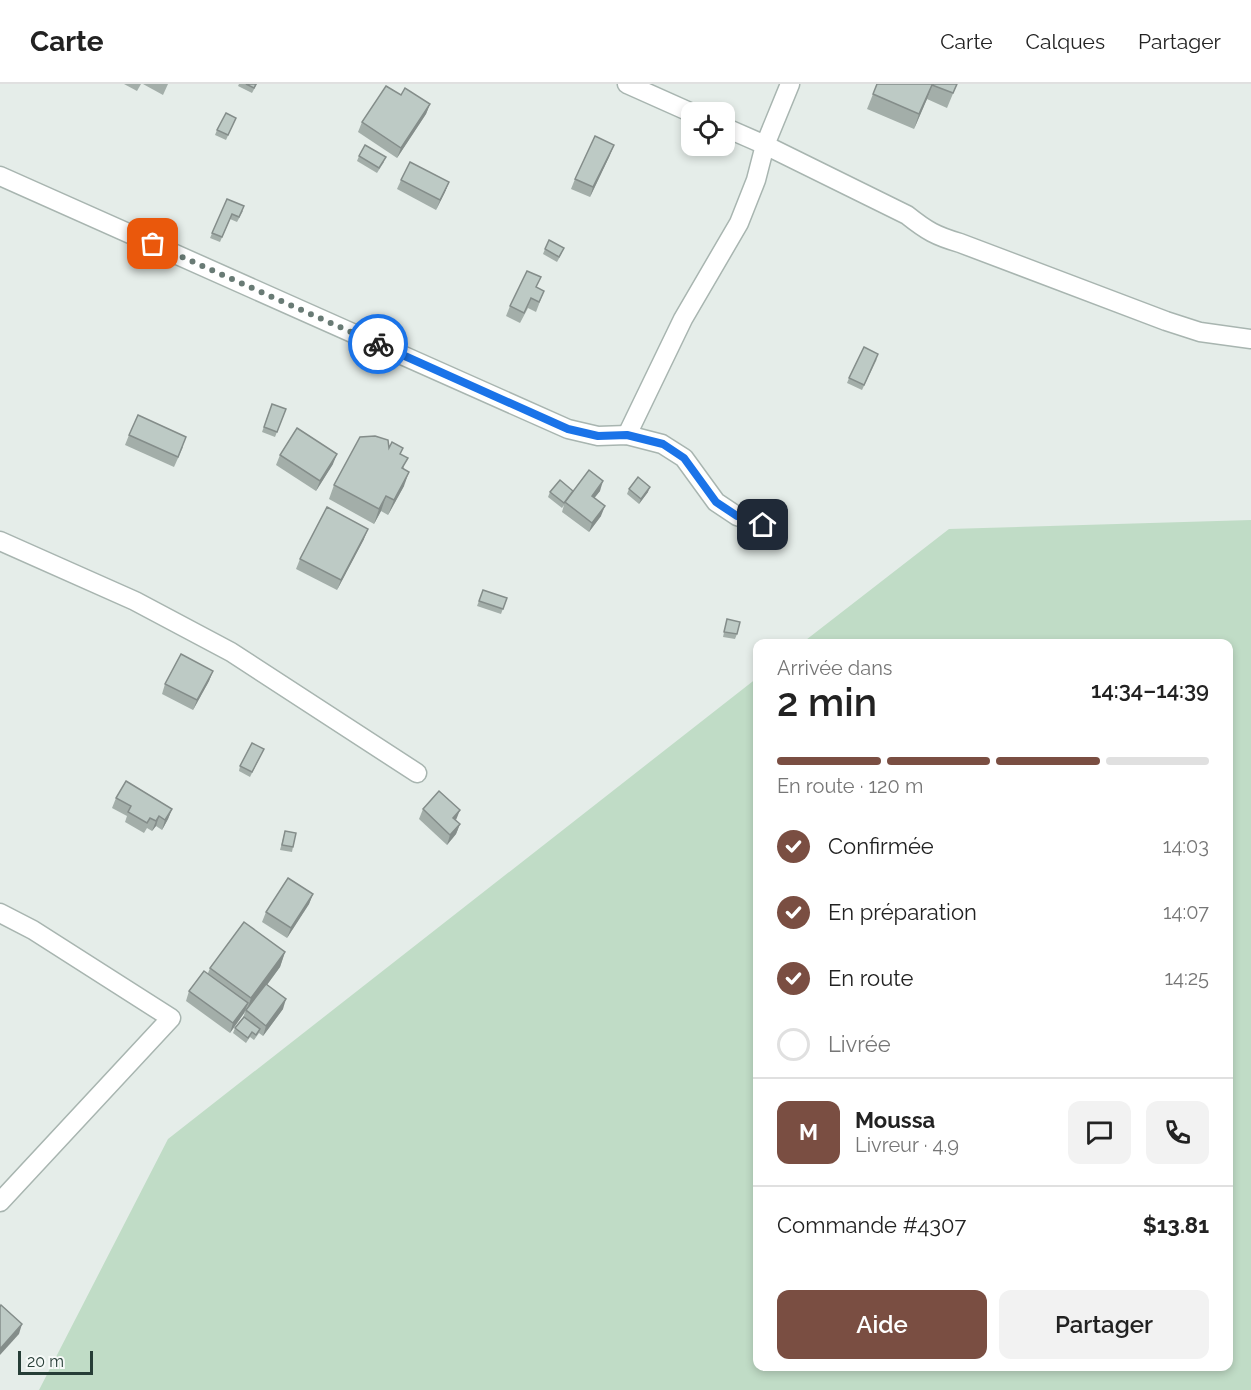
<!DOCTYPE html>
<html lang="fr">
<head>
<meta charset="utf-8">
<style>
  body { margin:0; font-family:Raleway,sans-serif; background:#f2f2f2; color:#222; height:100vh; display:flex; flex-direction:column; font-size:22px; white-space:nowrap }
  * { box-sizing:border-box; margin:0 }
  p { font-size:20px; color:#767676 }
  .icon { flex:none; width:33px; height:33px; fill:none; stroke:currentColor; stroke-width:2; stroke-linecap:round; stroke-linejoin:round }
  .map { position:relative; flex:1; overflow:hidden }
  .drawer { position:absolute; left:753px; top:555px; width:480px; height:732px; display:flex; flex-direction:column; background:#fff; border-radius:12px; box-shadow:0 3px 9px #0003 }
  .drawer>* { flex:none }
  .controls { position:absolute; left:681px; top:18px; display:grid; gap:12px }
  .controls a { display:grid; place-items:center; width:54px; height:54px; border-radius:12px; background:#fff; box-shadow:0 3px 9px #0003; font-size:30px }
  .scale { position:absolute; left:18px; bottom:15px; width:75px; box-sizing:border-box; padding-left:6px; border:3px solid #263d36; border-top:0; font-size:16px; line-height:21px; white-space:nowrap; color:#263d36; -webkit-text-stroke:4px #f5f9f7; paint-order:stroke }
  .pin { position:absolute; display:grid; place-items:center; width:51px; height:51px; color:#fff; margin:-26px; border-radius:12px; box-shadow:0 3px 9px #0006 }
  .courier { position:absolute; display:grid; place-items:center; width:60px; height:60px; margin:-30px; border:4px solid #1a73e8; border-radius:50%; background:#fff; color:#222; box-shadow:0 2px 8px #0007 }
  .summary em { font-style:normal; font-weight:600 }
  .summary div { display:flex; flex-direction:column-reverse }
  .summary { display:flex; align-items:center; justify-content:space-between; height:102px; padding:0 24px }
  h1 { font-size:39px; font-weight:600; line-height:45px }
  .bar { display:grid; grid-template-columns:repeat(4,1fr); gap:9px 6px; align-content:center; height:72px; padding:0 24px }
  .bar i { height:8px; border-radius:4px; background:#e0e0e0 }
  .bar .selected { background:#7a4e42 }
  .bar p { grid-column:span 4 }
  .line { display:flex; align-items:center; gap:15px; padding:0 24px; border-top:2px solid #e0e0e0 }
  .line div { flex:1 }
  .round { display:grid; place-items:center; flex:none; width:63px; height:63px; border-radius:12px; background:#f2f2f2 }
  ol { padding:0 24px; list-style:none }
  li { display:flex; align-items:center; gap:18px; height:66px }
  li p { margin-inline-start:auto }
  li .icon { padding:6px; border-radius:50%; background:#7a4e42; color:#fff; stroke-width:4 }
  li:last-child { color:#767676 }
  li i { width:33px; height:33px; border:3px solid #e0e0e0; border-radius:50% }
  .button { display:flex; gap:12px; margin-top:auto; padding:12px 24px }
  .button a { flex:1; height:69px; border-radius:12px; background:#7a4e42; color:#fff; font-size:24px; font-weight:600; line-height:69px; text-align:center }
  .button a+a { background:#f2f2f2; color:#222 }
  header { display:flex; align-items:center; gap:36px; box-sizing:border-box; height:84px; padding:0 30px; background:#fff; border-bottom:2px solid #e0e0e0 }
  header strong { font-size:28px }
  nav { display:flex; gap:33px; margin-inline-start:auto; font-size:21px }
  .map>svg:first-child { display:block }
  .green { fill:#c0dcc6 }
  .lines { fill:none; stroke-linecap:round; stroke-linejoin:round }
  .minor-casing { stroke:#a8b5b0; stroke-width:21 }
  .minor { stroke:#fff; stroke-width:18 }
  .wall { fill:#a3aea9 }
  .shaded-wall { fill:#848d8a }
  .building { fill:#bdcac5; stroke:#848d8a; stroke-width:1.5 }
  .done { stroke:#697b75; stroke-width:6; stroke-dasharray:0 10.8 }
  .route { stroke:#1a73e8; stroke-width:8 }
</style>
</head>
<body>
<header>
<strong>Carte</strong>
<nav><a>Carte</a><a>Calques</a><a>Partager</a></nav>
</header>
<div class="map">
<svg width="1251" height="1306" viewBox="0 0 1251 1306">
  <rect width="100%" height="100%" fill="#e5ede9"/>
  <path class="green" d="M1251 436V1306H39L168 1055 757 594 758 1282H1228V560L802 559 949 445Z"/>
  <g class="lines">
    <g class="minor-casing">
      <g id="minor">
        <path d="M627 0 692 29"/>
        <path d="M724 43 765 61 907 131C927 147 936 152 960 159L1166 237 1200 248 1251 255"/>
        <path d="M0 92 568 345 598 352 627 351 662 360 684 374 716 418 737 432 763 441"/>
        <path d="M627 351 683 235 739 139 756 96 765 61 790 0"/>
        <path d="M0 457 135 517 231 568 417 689"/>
        <path d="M0 829 33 846 171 934 0 1118"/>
      </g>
    </g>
    <use href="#minor" class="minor"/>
  </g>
  <g class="wall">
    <path d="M124 0H141L137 7Z"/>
    <path d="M143 0H168L163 11Z"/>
    <path d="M239 0H257L252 9 238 2Z"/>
    <path d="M877 0H957L947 24 927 15 914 45 867 25Z"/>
    <path d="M401 11 430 20 426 30 397 74 358 48 362 38Z"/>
    <path d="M236 34 226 56 215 51 217 46Z"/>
    <path d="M610 71 590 113 571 105 575 95Z"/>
    <path d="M359 72 384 78 377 89 357 77Z"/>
    <path d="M401 96 449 98 445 108 436 126 397 105Z"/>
    <path d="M227 115 243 127 237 138 230 135 220 158 210 154Z"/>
    <path d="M545 165 562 169 557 178 543 170Z"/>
    <path d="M537 204 544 207 536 228 528 224 520 239 506 232 510 222Z"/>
    <path d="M877 275 862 306 847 299 849 294Z"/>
    <path d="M272 320 286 325 275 353 262 348Z"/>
    <path d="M129 351 183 363 174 383 125 361Z"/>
    <path d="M389 364 401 370 404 385V402L388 431 381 427 374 440 329 415 334 401Z"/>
    <path d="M280 371 333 380 316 407 276 381Z"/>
    <path d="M629 405 648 408 639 420 627 410Z"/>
    <path d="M573 407H600L594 414 601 432 589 448 562 428 564 421 562 424 548 413 550 408Z"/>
    <path d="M364 455 337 506 296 485 300 475Z"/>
    <path d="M483 506 507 514 501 530 477 522Z"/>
    <path d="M727 535 737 550 735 555 723 553Z"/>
    <path d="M213 587 209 597 193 626 162 610 165 600Z"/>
    <path d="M264 665 250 693 239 687 240 682Z"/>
    <path d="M116 714 172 725 168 735 162 746 156 742 152 747 147 744 144 749 125 738 127 732 112 724Z"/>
    <path d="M423 725 456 736 460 740 456 750 447 761 419 735Z"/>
    <path d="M285 747 293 763 292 768 280 766Z"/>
    <path d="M313 810 309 820 287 854 262 838 266 828Z"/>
    <path d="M285 868 280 883 267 901 283 925 263 952 259 949 254 956 250 953 246 959 233 949 235 944 243 934 245 928 230 949 186 917 189 907 208 889 210 884Z"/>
  </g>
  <g class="shaded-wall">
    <path d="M932 1 927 15 914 45 919 30Z"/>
    <path d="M430 20 426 30 397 74 401 64Z"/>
    <path d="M614 61 610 71 590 113 593 103Z"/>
    <path d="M449 98 445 108 436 126 440 116Z"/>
    <path d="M337 370 333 380 316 407 320 397Z"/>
    <path d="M409 388 404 402 388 431 394 416Z"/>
    <path d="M603 397 600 407 588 422 592 412Z"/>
    <path d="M650 403 648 408 639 420 641 415Z"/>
    <path d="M386 412 381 427 374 440 379 425Z"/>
    <path d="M605 422 601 432 589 448 592 439Z"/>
    <path d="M368 445 364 455 337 506 341 496Z"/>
    <path d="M213 587 209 597 193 626 197 616Z"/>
    <path d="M172 725 168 735 162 746 165 736Z"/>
    <path d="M460 726 456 736 453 734Z"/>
    <path d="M159 732 156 742 152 747 156 737Z"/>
    <path d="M460 740 456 750 447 761 450 751Z"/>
    <path d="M313 810 309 820 287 854 291 844Z"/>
    <path d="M285 868 280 883 246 929 251 914Z"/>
    <path d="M286 915 283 925 263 952 266 942Z"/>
    <path d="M248 919 244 929 230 949 233 939Z"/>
    <path d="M22 1240 19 1250 0 1271V1265Z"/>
  </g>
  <g class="building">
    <path d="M246 0H256L254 4Z"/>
    <path d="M877 0H957L953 9 932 1 919 30 873 10Z"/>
    <path d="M386 2 401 11 405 4 430 20 401 64 362 38Z"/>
    <path d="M226 29 236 34 228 51 217 46Z"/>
    <path d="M595 52 614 61 593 103 575 95Z"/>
    <path d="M365 61 386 73 379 84 359 72Z"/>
    <path d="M410 78 449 98 440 116 401 96Z"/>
    <path d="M227 115 244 122 239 133 232 130 222 153 212 149Z"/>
    <path d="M549 156 564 164 559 173 545 165Z"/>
    <path d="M527 187 541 193 536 203 544 207 539 218 531 214 524 229 510 222Z"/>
    <path d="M864 263 878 270 864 301 849 294Z"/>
    <path d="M272 320 286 325 277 348 264 343Z"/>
    <path d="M138 331 186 353 178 373 129 351Z"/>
    <path d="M297 344 337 370 320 397 280 371Z"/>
    <path d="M375 352 388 356 389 364 392 358 403 364 400 370 408 374 402 384 409 388 394 416 386 412 379 425 334 401 360 353Z"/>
    <path d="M589 386 603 397 592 412 605 422 592 439 565 418Z"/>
    <path d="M638 393 650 403 641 415 629 405Z"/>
    <path d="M560 396 573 407 564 419 550 408Z"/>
    <path d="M327 423 368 445 341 496 300 475Z"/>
    <path d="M483 506 507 514 503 525 479 517Z"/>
    <path d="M727 535 740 538 737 550 724 548Z"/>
    <path d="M181 570 213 587 197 616 165 600Z"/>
    <path d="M252 659 264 665 252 688 240 682Z"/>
    <path d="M126 697 172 725 165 736 159 732 156 737 150 734 147 739 128 728 131 722 116 714Z"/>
    <path d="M439 707 460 726 453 734 460 740 450 751 423 725Z"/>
    <path d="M285 747 296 749 293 763 282 761Z"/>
    <path d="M288 794 313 810 291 844 266 828Z"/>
    <path d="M244 838 285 868 251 914 210 884Z"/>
    <path d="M204 887 248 919 233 939 189 907Z"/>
    <path d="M266 900 286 915 266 942 246 926Z"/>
    <path d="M244 933 260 945 256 951 252 948 248 954 235 944Z"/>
    <path d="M1 1221 22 1240 0 1265V1223Z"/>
  </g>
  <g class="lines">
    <path class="done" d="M153 160 378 260"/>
    <path class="route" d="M378 260 568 345 598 352 627 351 663 360 684 374 716 418 737 432 763 441"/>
  </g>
</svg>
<div class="controls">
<a><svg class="icon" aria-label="locate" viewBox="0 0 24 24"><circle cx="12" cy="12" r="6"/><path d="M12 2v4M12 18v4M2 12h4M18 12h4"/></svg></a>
</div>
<div class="scale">20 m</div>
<div class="pin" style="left:153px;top:160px;background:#ea580c"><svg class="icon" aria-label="bag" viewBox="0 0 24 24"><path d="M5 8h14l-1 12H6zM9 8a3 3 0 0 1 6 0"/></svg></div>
<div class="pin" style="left:763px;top:441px;background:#1f2937"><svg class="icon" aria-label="home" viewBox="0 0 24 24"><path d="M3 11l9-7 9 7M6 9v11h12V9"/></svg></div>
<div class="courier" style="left:378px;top:260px"><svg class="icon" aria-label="bike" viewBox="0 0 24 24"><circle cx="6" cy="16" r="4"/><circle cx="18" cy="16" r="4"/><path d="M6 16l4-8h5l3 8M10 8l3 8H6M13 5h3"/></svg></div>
<section class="drawer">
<div class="summary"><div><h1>2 min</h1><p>Arrivée dans</p></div><em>14:34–14:39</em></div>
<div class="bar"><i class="selected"></i><i class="selected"></i><i class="selected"></i><i></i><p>En route · 120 m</p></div>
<ol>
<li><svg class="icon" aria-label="check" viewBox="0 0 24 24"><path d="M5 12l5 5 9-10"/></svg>Confirmée<p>14:03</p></li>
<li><svg class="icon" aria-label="check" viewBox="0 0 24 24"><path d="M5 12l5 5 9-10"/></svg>En préparation<p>14:07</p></li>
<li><svg class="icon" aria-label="check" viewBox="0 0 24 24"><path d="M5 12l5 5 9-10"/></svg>En route<p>14:25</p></li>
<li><i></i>Livrée</li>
</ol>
<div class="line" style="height:108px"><b class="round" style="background:#7a4e42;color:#fff">M</b><div><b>Moussa</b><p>Livreur · 4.9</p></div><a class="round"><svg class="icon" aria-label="chat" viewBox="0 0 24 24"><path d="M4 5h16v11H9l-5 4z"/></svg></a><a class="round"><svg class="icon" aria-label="phone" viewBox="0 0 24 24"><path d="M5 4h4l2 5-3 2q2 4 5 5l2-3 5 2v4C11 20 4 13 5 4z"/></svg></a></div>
<div class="line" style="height:78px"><div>Commande #4307</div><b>$13.81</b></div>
<div class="button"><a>Aide</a><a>Partager</a></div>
</section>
</div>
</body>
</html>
